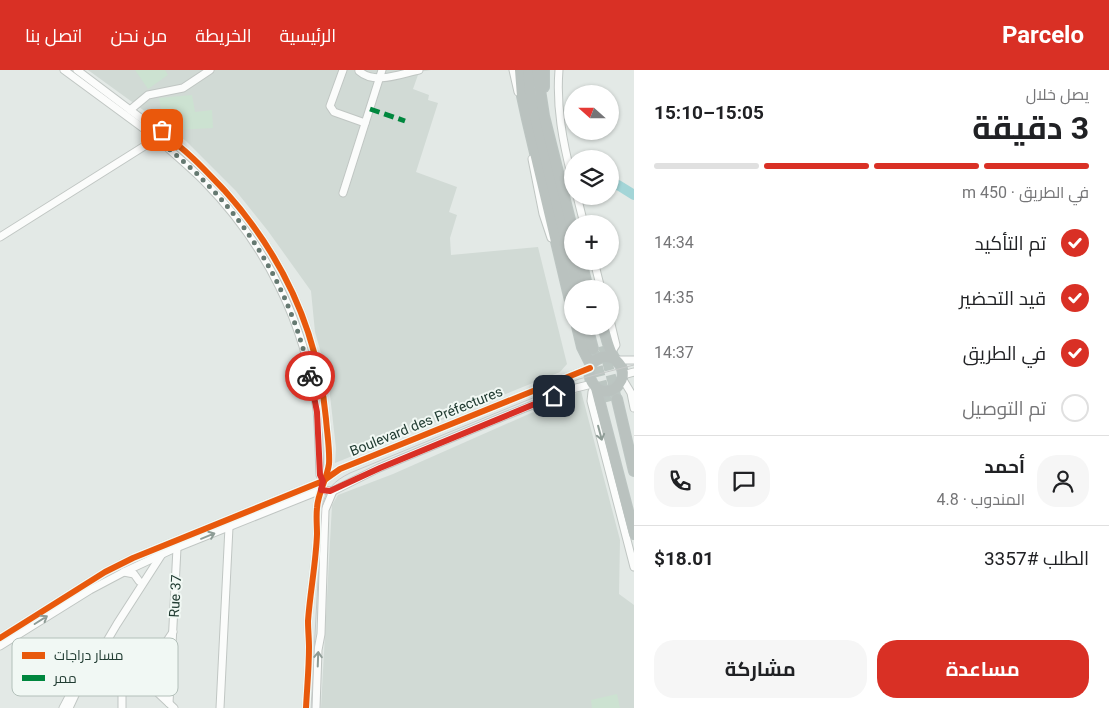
<!DOCTYPE html>
<html lang="ar">
<head>
<meta charset="utf-8">
<style>
  body { margin:0; font-family:Roboto,Cairo,sans-serif; background:#f6f6f6; color:#202124; direction:rtl; height:100vh; display:flex; flex-direction:column; font-size:19px; white-space:nowrap }
  * { box-sizing:border-box; margin:0 }
  p { font-size:16px; color:#757577 }
  .icon { flex:none; width:28px; height:28px; fill:none; stroke:currentColor; stroke-width:2; stroke-linecap:round; stroke-linejoin:round }
  .map { position:relative; flex:1; overflow:hidden; direction:ltr }
  .details { display:flex; flex-direction:column; background:#fff; width:475px }
  .details>* { flex:none }
  .needle { width:32px; rotate:291deg }
  .fabs { position:absolute; left:564px; top:15px; display:grid; gap:10px }
  .fabs a { display:grid; place-items:center; width:55px; height:55px; border-radius:50%; background:#fff; box-shadow:0 1px 4px #0004; font-size:25px }
  .pin { position:absolute; display:grid; place-items:center; width:42px; height:42px; color:#fff; margin:-21px; border-radius:10px; box-shadow:0 2px 8px #0006 }
  .courier { position:absolute; display:grid; place-items:center; width:50px; height:50px; margin:-25px; border:4px solid #d93025; border-radius:50%; background:#fff; color:#222; box-shadow:0 1px 6px #0007 }
  .head em { font-style:normal; font-weight:700 }
  .head div { display:flex; flex-direction:column-reverse }
  .head { display:flex; align-items:center; justify-content:space-between; height:85px; padding:0 20px }
  h1 { font-size:32px; font-weight:700; line-height:38px }
  .bar { display:grid; grid-template-columns:repeat(4,1fr); gap:8px 5px; align-content:center; height:60px; padding:0 20px }
  .bar i { height:6px; border-radius:4px; background:#e0e0e0 }
  .bar .selected { background:#d93025 }
  .bar p { grid-column:span 4 }
  .line { display:flex; align-items:center; gap:12px; padding:0 20px; border-top:1px solid #e0e0e0 }
  .line div { flex:1 }
  .round { display:grid; place-items:center; flex:none; width:52px; height:52px; border-radius:20px; background:#f6f6f6 }
  ol { padding:0 20px; list-style:none }
  li { display:flex; align-items:center; gap:15px; height:55px }
  li p { margin-inline-start:auto }
  li .icon { padding:5px; border-radius:50%; background:#d93025; color:#fff; stroke-width:4 }
  li:last-child { color:#757577 }
  li i { width:28px; height:28px; border:2px solid #e0e0e0; border-radius:50% }
  .button { display:flex; gap:10px; margin-top:auto; padding:10px 20px }
  .button a { flex:1; height:58px; border-radius:20px; background:#d93025; color:#fff; font-size:20px; font-weight:700; line-height:58px; text-align:center }
  .button a+a { background:#f6f6f6; color:#202124 }
  header { display:flex; align-items:center; gap:30px; box-sizing:border-box; height:70px; padding:0 25px; background:#d93025; color:#fff }
  header strong { font-size:24px }
  nav { display:flex; gap:28px; margin-inline-start:auto; font-size:18px }
  main { display:flex; flex:1; min-height:0 }
  .map>svg:first-child { display:block }
  .built { fill:#d1dad5 }
  .green { fill:#cce2d1 }
  .lines { fill:none; stroke-linecap:round; stroke-linejoin:round }
  .river { stroke:#a3d5d7; stroke-width:10 }
  .highway-tunnel { stroke:#bcc6c2; stroke-width:10; stroke-dasharray:10 5; stroke-linecap:butt }
  .minor-casing { stroke:#c0c6c3; stroke-width:9 }
  .highway-casing { stroke:#bcc5c2; stroke-width:12 }
  .minor { stroke:#fbfcfb; stroke-width:7 }
  .highway { stroke:#bac2bf; stroke-width:10 }
  .tram { stroke:#c7cac9; stroke-width:1 }
  .quiet { stroke:#00873e; stroke-width:5; stroke-dasharray:10 5; stroke-linecap:butt }
  .cycleway-casing { stroke:#f1f8f4; stroke-width:9 }
  .cycleway { stroke:#e8590c; stroke-width:6 }
  .oneway { stroke:#8e9c96 }
  .done { stroke:#657971; stroke-width:5; stroke-dasharray:0 9 }
  .route { stroke:#d93025; stroke-width:6 }
  .labels { text-anchor:middle; dominant-baseline:central; stroke-width:4; stroke-linejoin:round; paint-order:stroke }
  .street-label { font-size:14px; fill:#213c32; stroke:#f1f8f4 }
  .key { fill:#f1f8f4; stroke:#b3c0ba; stroke-width:1 }
  .key-label { font-size:14px; fill:#213c32 }
</style>
</head>
<body>
<header>
<strong>Parcelo</strong>
<nav><a>الرئيسية</a><a>الخريطة</a><a>من نحن</a><a>اتصل بنا</a></nav>
</header>
<main>
<section class="details">
<div class="head"><div><h1>3 دقيقة</h1><p>يصل خلال</p></div><em>15:05–15:10</em></div>
<div class="bar"><i class="selected"></i><i class="selected"></i><i class="selected"></i><i></i><p>في الطريق · 450 m</p></div>
<ol>
<li><svg class="icon" aria-label="check" viewBox="0 0 24 24"><path d="M5 12l5 5 9-10"/></svg>تم التأكيد<p>14:34</p></li>
<li><svg class="icon" aria-label="check" viewBox="0 0 24 24"><path d="M5 12l5 5 9-10"/></svg>قيد التحضير<p>14:35</p></li>
<li><svg class="icon" aria-label="check" viewBox="0 0 24 24"><path d="M5 12l5 5 9-10"/></svg>في الطريق<p>14:37</p></li>
<li><i></i>تم التوصيل</li>
</ol>
<div class="line" style="height:90px"><a class="round"><svg class="icon" aria-label="person" viewBox="0 0 24 24"><circle cx="12" cy="8" r="4"/><path d="M4 21q1-7 8-7t8 7"/></svg></a><div><b>أحمد</b><p>المندوب · 4.8</p></div><a class="round"><svg class="icon" aria-label="chat" viewBox="0 0 24 24"><path d="M4 5h16v11H9l-5 4z"/></svg></a><a class="round"><svg class="icon" aria-label="phone" viewBox="0 0 24 24"><path d="M5 4h4l2 5-3 2q2 4 5 5l2-3 5 2v4C11 20 4 13 5 4z"/></svg></a></div>
<div class="line" style="height:65px"><div>الطلب #3357</div><b>$18.01</b></div>
<div class="button"><a>مساعدة</a><a>مشاركة</a></div>
</section>
<div class="map">
<svg width="634" height="638" viewBox="0 0 634 638">
  <rect width="100%" height="100%" fill="#e3e9e6"/>
  <g class="built">
    <path d="M88 0H431L419 2 413 19 429 25 428 30 438 33 416 102 457 117 449 142 457 145 450 168 451 185 538 177 567 294 560 302 335 393 336 378 328 308 315 262 311 221 268 161 236 121 186 71Z"/>
    <path d="M581 321 620 470 619 524 634 535V638H321L332 435 338 425 393 404Z"/>
  </g>
  <g class="green">
    <path d="M135 0H165L168 5 148 19Z"/>
    <path d="M192 25 195 42 212 40 213 58 176 60 163 51 159 28Z"/>
    <path d="M617 624 620 638H592L591 630Z"/>
  </g>
  <g class="lines">
    <path class="river" d="M610 116 618 115 634 125"/>
    <g class="highway-tunnel">
      <path d="M603 276 617 329"/>
      <path d="M594 282 607 332"/>
    </g>
    <g class="minor-casing">
      <g id="minor">
        <path d="M64 0 151 64 153 69 159 70C174 84 190 97 204 111 266 174 305 253 317 340 319 362 319 384 320 405L323 411"/>
        <path d="M77 0 154 58"/>
        <path d="M343 0 330 36 334 42 365 53"/>
        <path d="M513 0 518 22"/>
        <path d="M559 0C556 37 563 73 572 108"/>
        <path d="M359 1C375 15 400 4 419 0"/>
        <path d="M130 40 148 25 183 18 210 0"/>
        <path d="M154 58 162 60 164 65C187 80 206 101 225 121 283 186 318 262 326 349 327 363 330 380 329 394 327 409 318 422 317 438 316 447 317 456 317 464 316 493 310 522 308 551 308 560 309 569 309 577 309 598 307 618 306 638"/>
        <path d="M532 89 543 144 551 168"/>
        <path d="M343 123 382 0"/>
        <path d="M577 126 584 154"/>
        <path d="M0 167 154 70"/>
        <path d="M594 191 601 219"/>
        <path d="M610 250 616 275 611 283"/>
        <path d="M616 290H634"/>
        <path d="M623 305 634 302"/>
        <path d="M622 308 631 323 634 338"/>
        <path d="M594 317 592 322 591 331 634 497"/>
        <path d="M124 502 134 504 139 511"/>
        <path d="M0 568 105 502 133 488 323 411 340 399 590 298"/>
        <path d="M0 576 90 520 124 502 171 480 321 420 333 421 379 398 500 348 572 319 592 314"/>
        <path d="M87 604C105 603 124 601 142 608L174 638"/>
        <path d="M142 608 173 562"/>
        <path d="M169 633 177 478"/>
        <path d="M63 638 73 619 99 575"/>
        <path d="M69 638 75 625 117 554 162 484"/>
        <path d="M122 638V603"/>
        <path d="M220 638 229 457"/>
        <path d="M316 638 318 580 321 564 325 440 333 421"/>
      </g>
    </g>
    <g class="highway-casing">
      <g id="highway">
        <path d="M520 0 522 26 527 49 572 239"/>
        <path d="M528 0 530 22 535 47 578 219"/>
        <path d="M537 0 544 46 572 158"/>
        <path d="M544 0V17"/>
        <path d="M581 191 588 219"/>
        <path d="M577 256 582 277 591 295"/>
        <path d="M587 256 593 279"/>
        <path d="M603 256C606 266 608 277 613 286 615 291 621 293 622 299 624 304 622 310 619 314 607 331 583 315 591 295 597 287 605 285 614 289"/>
        <path d="M596 318 634 464"/>
        <path d="M617 329 634 401"/>
      </g>
    </g>
    <use href="#minor" class="minor"/>
    <use href="#highway" class="highway"/>
    <path class="tram" d="M311 638 322 437C326 419 334 411 350 403L579 309 634 295"/>
    <path class="quiet" d="M370 39 405 51"/>
    <g class="cycleway-casing">
      <g id="cycleway">
        <path d="M154 58 162 60 164 65C187 80 206 101 225 121 283 186 318 262 326 349 327 363 330 380 329 394 327 409 318 422 317 438 316 447 317 456 317 464 316 493 310 522 308 551 308 560 309 569 309 577 309 598 307 618 306 638"/>
        <path d="M0 568 105 502 133 488 323 411 340 399 590 298"/>
      </g>
    </g>
    <use href="#cycleway" class="cycleway"/>
  </g>
  <defs><path id="oneway-shaft" d="M-6 0H5M1.5-3L5.5 0L1.5 3" fill="none" stroke-width="1.6" stroke-linecap="round" stroke-linejoin="round" transform="scale(1.25)"/></defs>
  <g class="oneway">
    <use href="#oneway-shaft" transform="translate(600 363) rotate(75)"/>
    <use href="#oneway-shaft" transform="translate(208 466) rotate(-22)"/>
    <use href="#oneway-shaft" transform="translate(41 550) rotate(-32)"/>
    <use href="#oneway-shaft" transform="translate(318 589) rotate(-88)"/>
  </g>
  <g class="lines">
    <path class="done" d="M162 60 164 65 159 70C174 84 190 96 204 111 258 165 294 232 310 306"/>
    <path class="route" d="M310 306 317 342 320 405 323 411 321 420 330 421 380 398 554 326"/>
  </g>
  <g class="labels">
    <g class="street-label">
      <text transform="translate(426 351) rotate(-22)">Boulevard des Préfectures</text>
      <text transform="translate(175 526) rotate(-87)">Rue 37</text>
    </g>
  </g>
  <rect x="12" y="568" width="166" height="58" rx="8" class="key"/>
  <rect x="22" y="582" width="23" height="7" fill="#e8590c"/>
  <rect x="22" y="605" width="23" height="6" fill="#00873e"/>
  <g class="key-label">
    <text x="54" y="590">مسار دراجات</text>
    <text x="54" y="613">ممر</text>
  </g>
</svg>
<div class="fabs">
<a><svg class="needle" viewBox="-14 -14 28 28"><path d="M0-13l5 13h-10z" fill="#e53935"/><path d="M0 13l5-13h-10z" fill="#757577"/></svg></a>
<a><svg class="icon" aria-label="layers" viewBox="0 0 24 24"><path d="M12 4l9 5-9 5-9-5zM3 14l9 5 9-5"/></svg></a>
<a>+</a>
<a>−</a>
</div>
<div class="pin" style="left:162px;top:60px;background:#ea580c"><svg class="icon" aria-label="bag" viewBox="0 0 24 24"><path d="M5 8h14l-1 12H6zM9 8a3 3 0 0 1 6 0"/></svg></div>
<div class="pin" style="left:554px;top:326px;background:#1f2937"><svg class="icon" aria-label="home" viewBox="0 0 24 24"><path d="M3 11l9-7 9 7M6 9v11h12V9"/></svg></div>
<div class="courier" style="left:310px;top:306px"><svg class="icon" aria-label="bike" viewBox="0 0 24 24"><circle cx="6" cy="16" r="4"/><circle cx="18" cy="16" r="4"/><path d="M6 16l4-8h5l3 8M10 8l3 8H6M13 5h3"/></svg></div>
</div>
</main>
</body>
</html>
